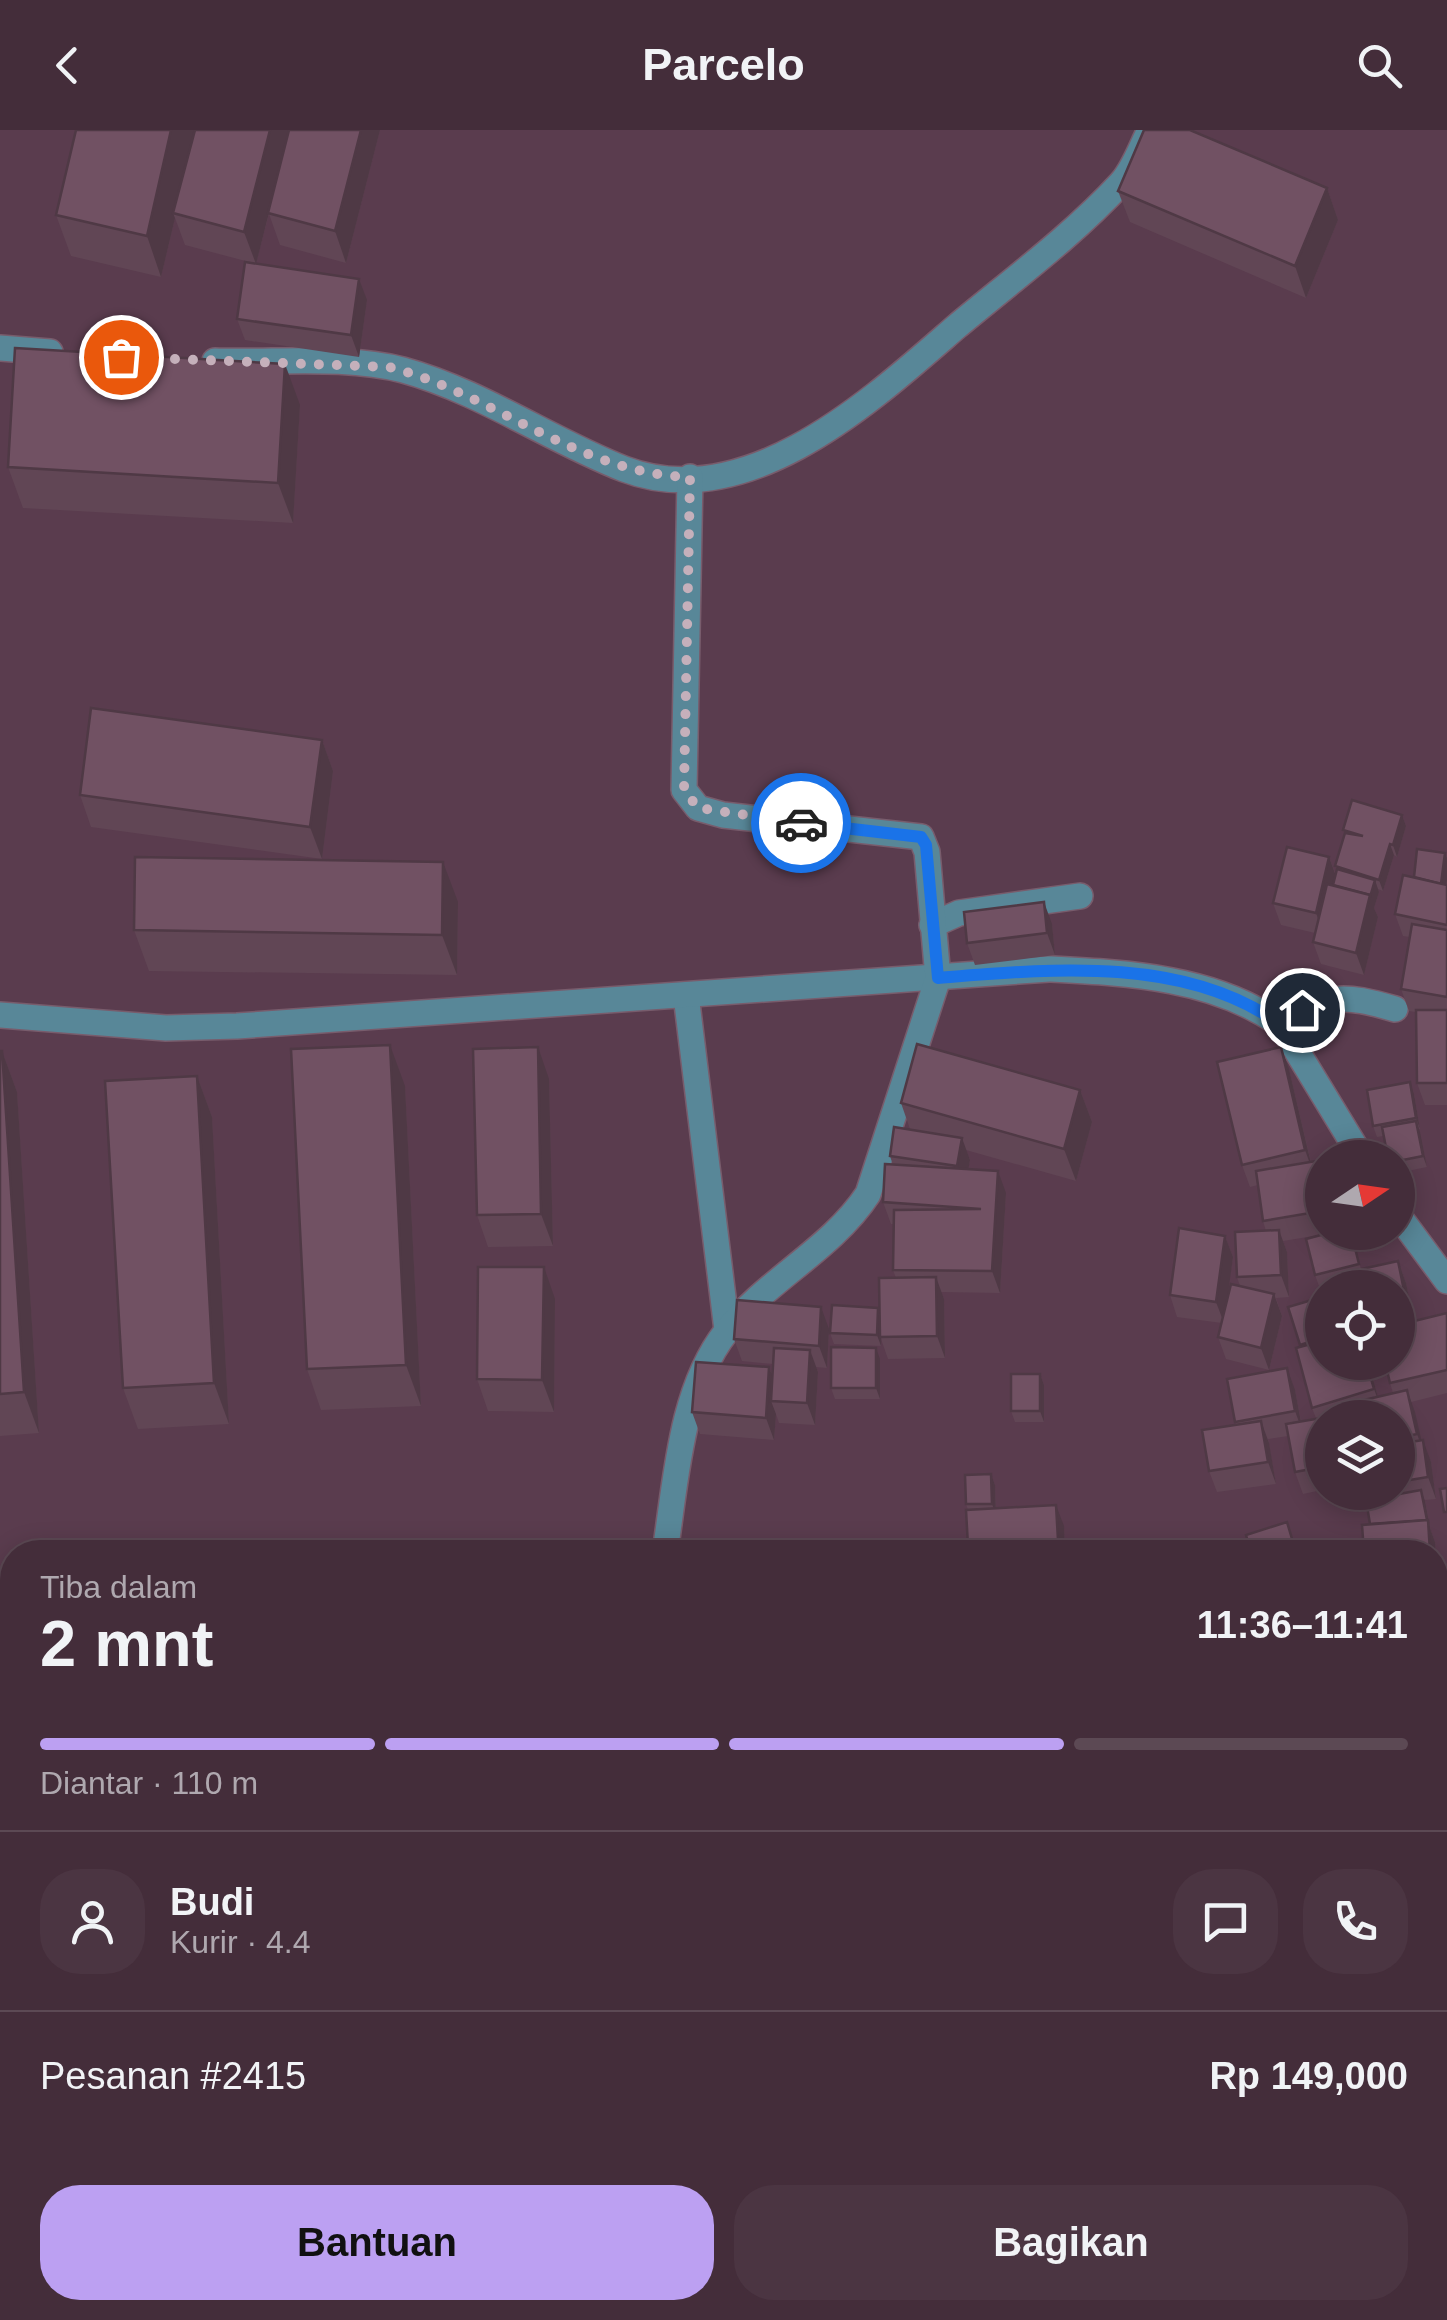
<!DOCTYPE html>
<html lang="id">
<head>
<meta charset="utf-8">
<style>
  body { margin:0; font-family:Arial,sans-serif; background:#4b3542; color:#f1f3f6; height:100vh; display:flex; flex-direction:column; font-size:38px; white-space:nowrap }
  * { box-sizing:border-box; margin:0 }
  p { font-size:32px; color:#afa8af }
  .icon { flex:none; width:55px; height:55px; fill:none; stroke:currentColor; stroke-width:2; stroke-linecap:round; stroke-linejoin:round }
  .map { position:relative; flex:1; overflow:hidden }
  .drawer { position:absolute; left:0px; top:1410px; width:1448px; height:780px; display:flex; flex-direction:column; background:#442d3a; border-radius:40px 40px 0 0; box-shadow:0 5px 25px #0003,0 0 0 2px #5c4954 }
  .drawer>* { flex:none }
  .needle { width:65px; rotate:77deg }
  .controls { position:absolute; left:1305px; top:1010px; display:grid; gap:20px }
  .controls a { display:grid; place-items:center; width:110px; height:110px; border-radius:50%; background:#442d3a; box-shadow:0 5px 25px #0003,0 0 0 2px #5c4954; font-size:50px }
  .pin { position:absolute; display:grid; place-items:center; width:85px; height:85px; color:#fff; margin:-42px; border:5px solid #fff; border-radius:50%; box-shadow:0 2px 10px #0007 }
  .courier { position:absolute; display:grid; place-items:center; width:100px; height:100px; margin:-50px; border:8px solid #1a73e8; border-radius:50%; background:#fff; color:#222; box-shadow:0 2px 12px #0007 }
  .overview em { font-style:normal; font-weight:700 }
  .overview div { display:flex; flex-direction:column-reverse }
  .overview { display:flex; align-items:center; justify-content:space-between; height:170px; padding:0 40px }
  h1 { font-size:65px; font-weight:700; line-height:75px }
  .bar { display:grid; grid-template-columns:repeat(4,1fr); gap:15px 10px; align-content:center; height:120px; padding:0 40px }
  .bar i { height:12px; border-radius:8px; background:#5c4954 }
  .bar .on { background:#bca0f2 }
  .bar p { grid-column:span 4 }
  .line { display:flex; align-items:center; gap:25px; padding:0 40px; border-top:2px solid #5c4954 }
  .line div { flex:1 }
  .round { display:grid; place-items:center; flex:none; width:105px; height:105px; border-radius:40px; background:#4b3542 }
  .cta { display:flex; gap:20px; margin-top:auto; padding:20px 40px }
  .cta a { flex:1; height:115px; border-radius:40px; background:#bca0f2; color:#111; font-size:40px; font-weight:700; line-height:115px; text-align:center }
  .cta a+a { background:#4b3542; color:#f1f3f6 }
  header { display:flex; justify-content:space-between; align-items:center; height:130px; padding:0 40px; background:#442d3a; font-size:45px; font-weight:700 }
  .map>svg:first-child { display:block }
  .lines { fill:none; stroke-linecap:round; stroke-linejoin:round }
  .minor-casing { stroke:#785c6c; stroke-width:28 }
  .minor { stroke:#588798; stroke-width:25 }
  .wall { fill:#614655 }
  .shaded-wall { fill:#4f3945 }
  .building { fill:#715163; stroke:#4f3945; stroke-width:2.5 }
  .done { stroke:#c5b0bb; stroke-width:10; stroke-dasharray:0 18 }
  .route { stroke:#1a73e8; stroke-width:12 }
</style>
</head>
<body>
<header><svg class="icon" aria-label="back" viewBox="0 0 24 24"><path d="M15 5l-7 7 7 7"/></svg>Parcelo<svg class="icon" aria-label="search" viewBox="0 0 24 24"><circle cx="10" cy="10" r="6"/><path d="M15 15l6 6"/></svg></header>
<div class="map">
<svg width="1447" height="2190" viewBox="0 0 1447 2190">
  <rect width="100%" height="100%" fill="#5a3c4e"/>
  <g class="lines">
    <g class="minor-casing">
      <g id="minor">
        <path d="M0 218 50 222"/>
        <path d="M215 231C275 233 345 225 403 240 480 261 550 310 624 339 747 386 872 270 956 197 1011 151 1072 106 1121 53 1134 39 1141 17 1150 0"/>
        <path d="M932 795 959 783 1080 766"/>
        <path d="M686 865 727 1200"/>
        <path d="M0 885 166 898 237 896 1049 839C1128 843 1215 847 1281 895L1362 1028"/>
        <path d="M1281 895C1325 863 1344 864 1395 879"/>
        <path d="M1398 1085 1447 1151"/>
        <path d="M665 1422C676 1352 680 1261 726 1202 766 1150 831 1120 868 1064L938 848 927 722 921 707 723 685 698 678 684 660 690 347"/>
      </g>
    </g>
    <use href="#minor" class="minor"/>
  </g>
  <g class="wall">
    <path d="M76 0H380L346 133 280 115 269 84 256 133 367 170 359 227 245 210 237 189 253 133 185 115 175 88 161 147 71 126 56 85Z"/>
    <path d="M1327 58 1338 90 1306 168 1130 92 1118 61Z"/>
    <path d="M300 275 293 393 23 378 8 337Z"/>
    <path d="M322 610 333 641 322 729 91 697 80 665Z"/>
    <path d="M1402 685 1406 696 1397 727 1394 725 1383 761 1378 759 1379 762 1374 778 1378 787 1364 845 1321 834 1313 812 1315 803 1281 795 1273 773 1329 727 1336 745 1337 741 1335 736 1345 704 1343 700Z"/>
    <path d="M1445 723 1447 728V975H1425L1417 953 1416 882 1409 881 1401 859 1410 807 1403 806 1395 784 1414 747Z"/>
    <path d="M458 772 457 845 149 841 134 800Z"/>
    <path d="M1052 794 1055 825 975 835 967 813Z"/>
    <path d="M0 921H2L17 962 39 1303 0 1306Z"/>
    <path d="M1289 939 1311 1032 1322 1030V1102H1351L1361 1139 1398 1131 1406 1153 1414 1191 1447 1183V1263L1411 1272 1421 1310 1431 1332 1436 1369 1425 1370 1430 1398 1435 1412 1438 1458H1435V1422L1370 1394 1368 1379H1366L1360 1362H1398V1288H1322V1360L1303 1364 1295 1342 1288 1306 1268 1309 1276 1354 1217 1362 1209 1341 1236 1295 1227 1249 1295 1260 1301 1291 1316 1288 1312 1278 1300 1215 1322 1167V1232H1368L1378 1267 1393 1263 1390 1253 1398 1232V1158L1349 1149 1319 1156 1315 1145 1326 1104 1283 1111 1287 1122 1289 1167 1276 1168 1282 1186 1269 1240 1226 1229 1218 1207 1222 1193 1177 1187 1170 1165 1225 1106 1233 1127 1226 1174 1240 1156 1237 1147 1266 1101 1263 1091 1258 1055 1250 1057 1242 1035Z"/>
    <path d="M197 946 212 987 229 1294 138 1299 123 1258Z"/>
    <path d="M549 949 553 1116 488 1117 477 1085Z"/>
    <path d="M1410 952 1414 964 1420 999H1419L1427 1037 1398 1043V1028L1383 1006 1377 1007 1373 996Z"/>
    <path d="M405 956 421 1276 321 1280 307 1239Z"/>
    <path d="M1080 960 1092 992 1076 1051 966 1020 970 1030 968 1040 1006 1063 1000 1163 941 1162 944 1169 945 1228 888 1229 881 1209V1216L834 1214 830 1203 878 1178 880 1184 896 1148 893 1140 894 1094H891L883 1072 893 1035 890 1026 910 999 901 973Z"/>
    <path d="M555 1169 554 1282 488 1281 477 1249Z"/>
    <path d="M829 1199 827 1238 816 1237 818 1242 815 1295 779 1293 776 1284 774 1310 700 1304 692 1282 769 1237 772 1246 773 1234 742 1231 734 1209Z"/>
    <path d="M880 1229V1269H835L831 1258Z"/>
    <path d="M1040 1244 1044 1255V1292H1015L1011 1281Z"/>
    <path d="M991 1344 995 1355 996 1378 1064 1396 1065 1422H970L968 1416V1380L966 1374Z"/>
    <path d="M1447 1458V1570L1445 1564 1446 1523 1440 1505Z"/>
    <path d="M982 2178H1062L1063 2190H984Z"/>
    <path d="M1071 2178H1185L1183 2190H1073L1070 2182Z"/>
  </g>
  <g class="shaded-wall">
    <path d="M171 0H196L173 83 175 88 161 147 147 106Z"/>
    <path d="M270 0H290L256 134 244 102Z"/>
    <path d="M361 0H380L346 133 335 101Z"/>
    <path d="M1327 58 1338 90 1306 168 1295 136Z"/>
    <path d="M359 149 367 170 359 227 351 205Z"/>
    <path d="M285 234 300 275 293 393 278 353Z"/>
    <path d="M322 610 333 641 322 729 310 697Z"/>
    <path d="M1402 685 1406 696 1397 727 1393 715Z"/>
    <path d="M1390 714 1394 725 1383 761 1379 750Z"/>
    <path d="M1445 723 1447 728V750L1445 766 1441 755Z"/>
    <path d="M1329 727 1337 749 1324 805 1316 783Z"/>
    <path d="M443 732 458 772 457 845 442 805Z"/>
    <path d="M1375 750 1379 762 1374 778 1378 787 1364 845 1356 823 1370 765Z"/>
    <path d="M1044 772 1052 794 1055 825 1047 803Z"/>
    <path d="M390 915 405 956 421 1276 406 1235Z"/>
    <path d="M538 917 549 949 553 1116 541 1084Z"/>
    <path d="M1281 917 1289 939 1313 1042 1305 1020Z"/>
    <path d="M2 921 17 962 39 1303 24 1262Z"/>
    <path d="M197 946 212 987 229 1294 214 1253Z"/>
    <path d="M1410 952 1414 964 1420 999 1416 988Z"/>
    <path d="M1080 960 1092 992 1076 1051 1064 1019Z"/>
    <path d="M1416 991 1420 1002 1427 1037 1423 1026Z"/>
    <path d="M962 1008 970 1030 965 1058 957 1036Z"/>
    <path d="M998 1041 1006 1063 1000 1163 992 1141Z"/>
    <path d="M1279 1100 1287 1122 1289 1167 1281 1145Z"/>
    <path d="M1225 1106 1233 1127 1224 1193 1216 1172Z"/>
    <path d="M1398 1131 1406 1153 1416 1202 1408 1180Z"/>
    <path d="M544 1137 555 1169 554 1282 542 1250Z"/>
    <path d="M936 1147 944 1169 945 1228 937 1206Z"/>
    <path d="M1274 1164 1282 1186 1269 1240 1261 1218Z"/>
    <path d="M821 1177 829 1199 827 1238 819 1216Z"/>
    <path d="M878 1178 882 1189 881 1216 877 1205Z"/>
    <path d="M876 1218 880 1229V1269L876 1258Z"/>
    <path d="M810 1220 818 1242 815 1295 807 1273Z"/>
    <path d="M1366 1232H1368L1382 1281 1374 1259Z"/>
    <path d="M769 1237 777 1259 771 1271 776 1284 774 1310 766 1288Z"/>
    <path d="M1287 1238 1295 1260 1303 1303 1295 1281Z"/>
    <path d="M1040 1244 1044 1255V1292L1040 1281Z"/>
    <path d="M1407 1260 1415 1282 1425 1326 1417 1304Z"/>
    <path d="M1261 1291 1269 1313 1276 1354 1268 1332Z"/>
    <path d="M1423 1310 1431 1332 1436 1369 1428 1347Z"/>
    <path d="M991 1344 995 1355 996 1385 992 1374Z"/>
    <path d="M1421 1360 1425 1371 1430 1398 1435 1412 1438 1458 1435 1448V1422H1430Z"/>
    <path d="M1056 1375 1064 1396 1065 1422H1062L1058 1410Z"/>
    <path d="M1056 2178H1062L1063 2190H1060Z"/>
    <path d="M1125 2178H1136L1134 2190H1123Z"/>
    <path d="M1179 2178H1185L1183 2190H1177Z"/>
  </g>
  <g class="building">
    <path d="M76 0H171L147 106 56 85Z"/>
    <path d="M195 0H270L244 102 173 83Z"/>
    <path d="M289 0H361L335 101 268 83Z"/>
    <path d="M1144 0H1190L1327 58 1295 136 1118 61Z"/>
    <path d="M245 132 359 149 351 205 237 189Z"/>
    <path d="M15 218 285 234 278 353 8 337Z"/>
    <path d="M91 578 322 610 310 697 80 665Z"/>
    <path d="M1352 670 1402 685 1393 715 1390 714 1379 750 1335 736 1345 703 1363 706 1343 700Z"/>
    <path d="M1287 717 1329 727 1316 783 1273 773Z"/>
    <path d="M1417 719 1445 723 1441 754 1414 747Z"/>
    <path d="M135 727 443 732 442 805 134 800Z"/>
    <path d="M1337 739 1375 750 1370 767V765L1333 755Z"/>
    <path d="M1403 745 1447 755V795L1395 784Z"/>
    <path d="M1327 754 1370 765 1356 823 1313 812Z"/>
    <path d="M1044 772 1047 803 967 813 964 782Z"/>
    <path d="M1412 794 1447 800V867L1401 859Z"/>
    <path d="M1416 880H1447V953H1417Z"/>
    <path d="M917 914 1080 960 1064 1019 901 973Z"/>
    <path d="M390 915 406 1235 307 1239 291 919Z"/>
    <path d="M538 917 541 1084 477 1085 473 919Z"/>
    <path d="M1281 917 1305 1020 1242 1035 1217 932Z"/>
    <path d="M0 921H2L24 1262 0 1264Z"/>
    <path d="M197 946 214 1253 123 1258 105 951Z"/>
    <path d="M1410 952 1416 988 1373 996 1367 960Z"/>
    <path d="M1416 991 1423 1026 1398 1031V1028H1388L1382 997Z"/>
    <path d="M894 997 962 1008 957 1036 890 1026Z"/>
    <path d="M1322 1030V1081L1263 1091 1256 1041Z"/>
    <path d="M885 1034 998 1041 992 1141 893 1140 894 1080 981 1079 883 1072Z"/>
    <path d="M1179 1098 1225 1106 1216 1172 1170 1165Z"/>
    <path d="M1279 1100 1281 1145 1237 1147 1235 1102Z"/>
    <path d="M1332 1102H1351L1359 1134 1315 1145 1306 1109Z"/>
    <path d="M1398 1131 1408 1180 1398 1182V1158H1351L1348 1142Z"/>
    <path d="M478 1137H544L542 1250 477 1249Z"/>
    <path d="M936 1147 937 1206 880 1207 879 1148Z"/>
    <path d="M1231 1154 1274 1164 1261 1218 1218 1207Z"/>
    <path d="M1322 1167V1208L1300 1215 1288 1177Z"/>
    <path d="M737 1170 821 1177 819 1216 734 1209Z"/>
    <path d="M832 1175 878 1178 877 1205 830 1203Z"/>
    <path d="M1447 1183V1240L1390 1253 1385 1232H1398V1195Z"/>
    <path d="M1322 1211V1232H1366L1374 1259 1312 1278 1296 1218Z"/>
    <path d="M831 1217 876 1218V1258H831Z"/>
    <path d="M774 1218 810 1220 807 1273 771 1271Z"/>
    <path d="M696 1232 769 1237 766 1288 692 1282Z"/>
    <path d="M1287 1238 1295 1281 1235 1292 1227 1249Z"/>
    <rect x="1011" y="1244" width="29" height="37"/>
    <path d="M1407 1260 1417 1304 1398 1308V1288H1354L1351 1273Z"/>
    <path d="M1327 1287 1322 1288V1337L1295 1342 1286 1294Z"/>
    <path d="M1261 1291 1268 1332 1209 1341 1202 1300Z"/>
    <path d="M1423 1310 1428 1347 1398 1352V1314Z"/>
    <path d="M991 1344 992 1374H966L965 1345Z"/>
    <path d="M1447 1358V1382H1444L1440 1359Z"/>
    <path d="M1421 1360 1427 1390 1370 1394 1366 1370Z"/>
    <path d="M1056 1375 1058 1410 968 1416 966 1380Z"/>
    <path d="M1428 1390 1430 1422H1364L1362 1395Z"/>
    <path d="M1287 1392 1295 1419 1283 1422H1251L1246 1405Z"/>
    <path d="M1444 1457 1447 1458V1506L1440 1505Z"/>
    <path d="M1446 1517H1447V1564H1445Z"/>
    <path d="M982 2178H1056V2179L983 2185Z"/>
    <path d="M1071 2178H1125L1123 2190 1070 2182Z"/>
    <path d="M1134 2178H1179L1177 2190H1132Z"/>
  </g>
  <g class="lines">
    <path class="done" d="M121 227 389 237C492 263 581 345 690 347L684 660 698 678 801 693"/>
    <path class="route" d="M801 693 921 707 926 715 938 848C1049 839 1185 825 1281 895L1302 880"/>
  </g>
</svg>
<div class="controls">
<a><svg class="needle" viewBox="-14 -14 28 28"><path d="M0-13l5 13h-10z" fill="#e53935"/><path d="M0 13l5-13h-10z" fill="#afa8af"/></svg></a>
<a><svg class="icon" aria-label="locate" viewBox="0 0 24 24"><circle cx="12" cy="12" r="6"/><path d="M12 2v4M12 18v4M2 12h4M18 12h4"/></svg></a>
<a><svg class="icon" aria-label="layers" viewBox="0 0 24 24"><path d="M12 4l9 5-9 5-9-5zM3 14l9 5 9-5"/></svg></a>
</div>
<div class="pin" style="left:121px;top:227px;background:#ea580c"><svg class="icon" aria-label="bag" viewBox="0 0 24 24"><path d="M5 8h14l-1 12H6zM9 8a3 3 0 0 1 6 0"/></svg></div>
<div class="pin" style="left:1302px;top:880px;background:#1f2937"><svg class="icon" aria-label="home" viewBox="0 0 24 24"><path d="M3 11l9-7 9 7M6 9v11h12V9"/></svg></div>
<div class="courier" style="left:801px;top:693px"><svg class="icon" aria-label="car" viewBox="0 0 24 24"><path d="M5 17H2v-5l4-1 3-4h7l3 4 3 1v5h-3M9 17h6M6 11h13"/><circle cx="7" cy="17" r="2"/><circle cx="17" cy="17" r="2"/></svg></div>
<section class="drawer">
<div class="overview"><div><h1>2 mnt</h1><p>Tiba dalam</p></div><em>11:36–11:41</em></div>
<div class="bar"><i class="on"></i><i class="on"></i><i class="on"></i><i></i><p>Diantar · 110 m</p></div>
<div class="line" style="height:180px"><a class="round"><svg class="icon" aria-label="person" viewBox="0 0 24 24"><circle cx="12" cy="8" r="4"/><path d="M4 21q1-7 8-7t8 7"/></svg></a><div><b>Budi</b><p>Kurir · 4.4</p></div><a class="round"><svg class="icon" aria-label="chat" viewBox="0 0 24 24"><path d="M4 5h16v11H9l-5 4z"/></svg></a><a class="round"><svg class="icon" aria-label="phone" viewBox="0 0 24 24"><path d="M5 4h4l2 5-3 2q2 4 5 5l2-3 5 2v4C11 20 4 13 5 4z"/></svg></a></div>
<div class="line" style="height:130px"><div>Pesanan #2415</div><b>Rp 149,000</b></div>
<div class="cta"><a>Bantuan</a><a>Bagikan</a></div>
</section>
</div>
</body>
</html>
